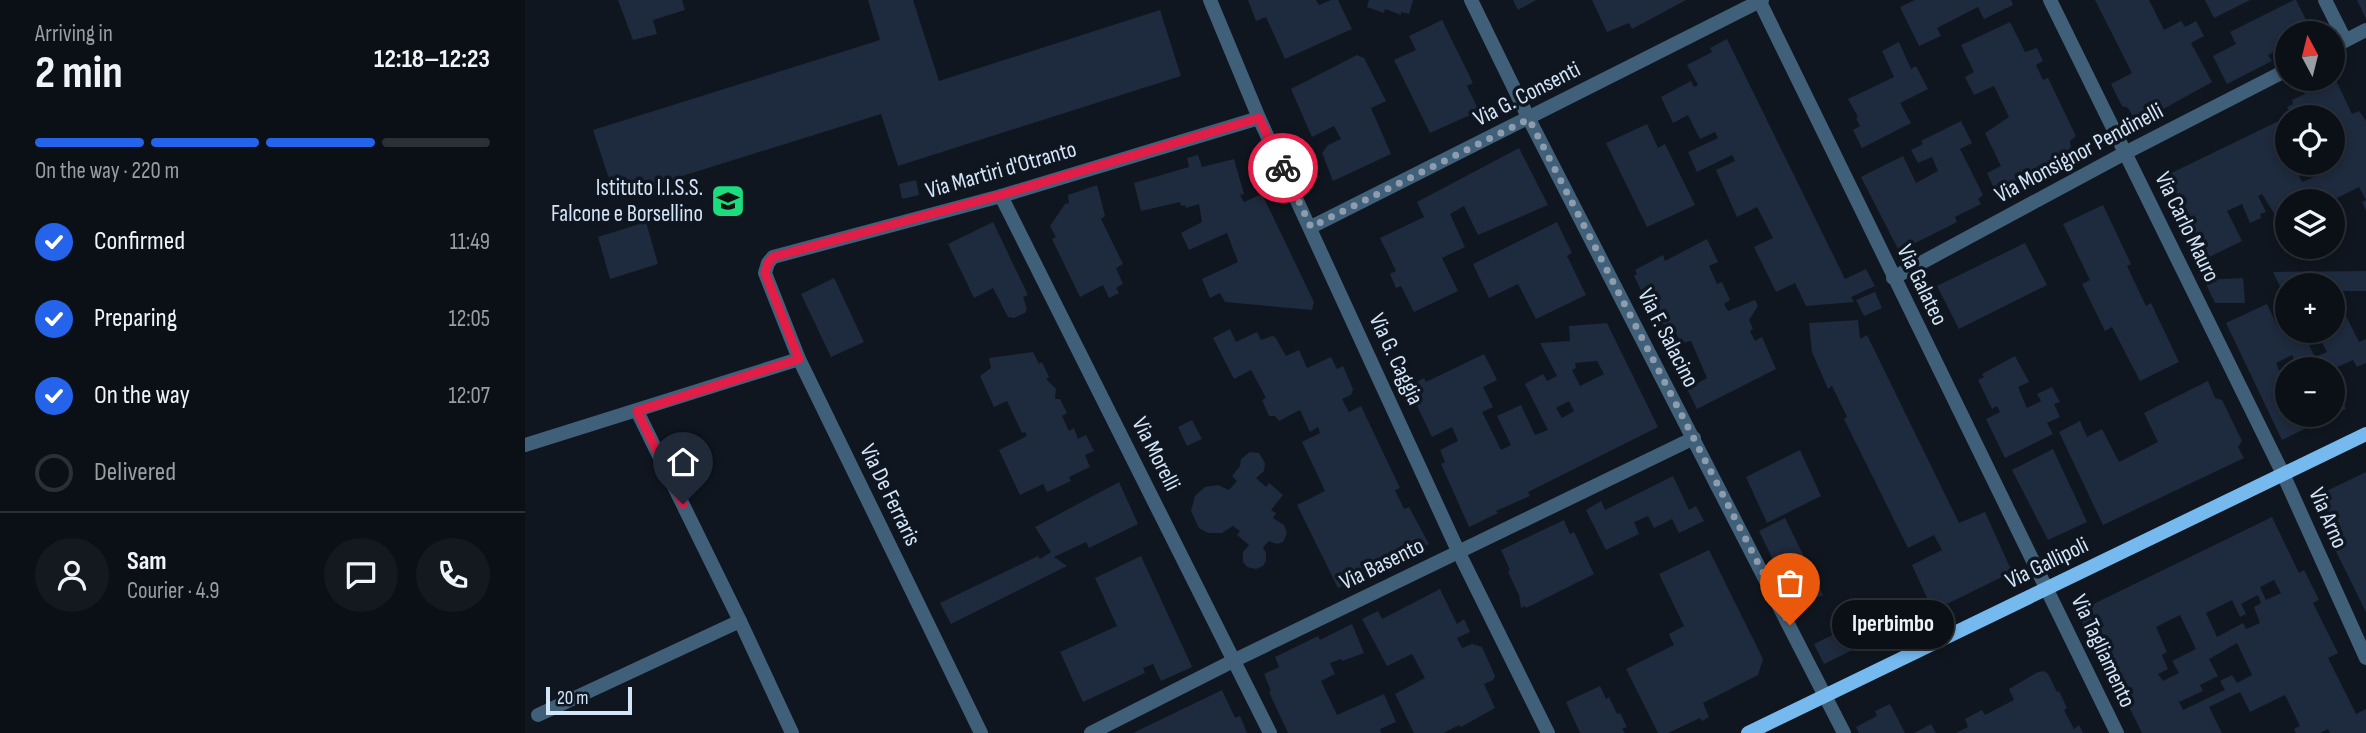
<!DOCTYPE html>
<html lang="en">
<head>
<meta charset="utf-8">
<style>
  body { margin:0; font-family:"Sofia Sans Condensed",sans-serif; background:#141920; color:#f1f3f6; height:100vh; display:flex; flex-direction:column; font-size:26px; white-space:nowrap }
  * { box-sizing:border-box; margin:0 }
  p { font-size:23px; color:#9a9da1 }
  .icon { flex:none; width:38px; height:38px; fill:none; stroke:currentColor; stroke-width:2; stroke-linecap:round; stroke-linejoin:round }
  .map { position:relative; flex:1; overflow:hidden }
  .details { display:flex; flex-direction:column; background:#0b1017; width:525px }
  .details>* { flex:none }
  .needle { width:46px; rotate:353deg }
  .controls { position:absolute; left:1750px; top:21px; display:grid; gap:14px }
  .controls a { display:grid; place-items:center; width:70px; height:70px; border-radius:50%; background:#0b1017; box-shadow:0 4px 10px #0003,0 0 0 2px #2b3036; font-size:35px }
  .scale { position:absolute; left:21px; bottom:18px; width:86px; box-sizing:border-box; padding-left:7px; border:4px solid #d3e5f9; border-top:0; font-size:19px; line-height:24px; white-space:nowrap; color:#d3e5f9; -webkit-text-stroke:5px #0f161f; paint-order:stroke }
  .pin { position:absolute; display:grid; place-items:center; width:60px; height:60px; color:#fff; margin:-72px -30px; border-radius:50% 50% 50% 0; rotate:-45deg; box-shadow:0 0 7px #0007 }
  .pin .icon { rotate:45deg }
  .courier { position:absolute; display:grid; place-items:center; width:70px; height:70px; margin:-35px; border:5px solid #e11d48; border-radius:50%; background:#fff; color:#222; box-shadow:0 2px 9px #0007 }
  .bubble { position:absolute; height:49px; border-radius:24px; background:#0b1017; box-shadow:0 4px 10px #0003,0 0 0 2px #2b3036; font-size:23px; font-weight:700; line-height:49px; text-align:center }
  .headline em { font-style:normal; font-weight:700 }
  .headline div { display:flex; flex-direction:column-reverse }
  .headline { display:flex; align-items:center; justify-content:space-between; height:119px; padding:0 35px }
  h1 { font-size:46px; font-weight:700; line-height:52px }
  .bar { display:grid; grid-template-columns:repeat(4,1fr); gap:10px 7px; align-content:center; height:84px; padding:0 35px }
  .bar i { height:9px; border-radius:5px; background:#2b3036 }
  .bar .on { background:#2563eb }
  .bar p { grid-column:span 4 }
  .line { display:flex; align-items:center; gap:18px; padding:0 35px; border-top:2px solid #2b3036 }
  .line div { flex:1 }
  .round { display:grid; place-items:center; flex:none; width:74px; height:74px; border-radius:37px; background:#141920 }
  ol { padding:0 35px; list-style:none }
  li { display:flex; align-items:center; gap:21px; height:77px }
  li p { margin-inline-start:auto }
  li .icon { padding:7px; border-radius:50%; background:#2563eb; color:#fff; stroke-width:4 }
  li:last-child { color:#9a9da1 }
  li i { width:38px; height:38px; border:4px solid #2b3036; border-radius:50% }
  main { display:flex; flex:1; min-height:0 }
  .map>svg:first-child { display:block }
  .building { fill:#1e2a3d; fill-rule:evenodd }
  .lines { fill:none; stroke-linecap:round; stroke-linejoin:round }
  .street { stroke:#405f78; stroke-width:14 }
  .secondary { stroke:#75b9ee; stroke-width:14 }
  .done { stroke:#8e9dad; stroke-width:7; stroke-dasharray:0 12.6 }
  .route { stroke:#e11d48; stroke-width:9 }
  .labels { text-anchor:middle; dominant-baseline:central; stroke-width:7; stroke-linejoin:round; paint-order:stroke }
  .street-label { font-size:23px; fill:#d3e5f9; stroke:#0f161f }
  .poi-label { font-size:23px; fill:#d3e5f9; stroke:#0f161f; text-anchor:end }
</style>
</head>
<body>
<main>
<section class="details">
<div class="headline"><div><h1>2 min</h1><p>Arriving in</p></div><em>12:18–12:23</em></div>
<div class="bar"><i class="on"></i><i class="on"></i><i class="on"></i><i></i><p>On the way · 220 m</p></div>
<ol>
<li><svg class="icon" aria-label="check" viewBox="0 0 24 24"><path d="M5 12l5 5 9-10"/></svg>Confirmed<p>11:49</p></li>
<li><svg class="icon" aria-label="check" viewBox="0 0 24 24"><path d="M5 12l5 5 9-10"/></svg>Preparing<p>12:05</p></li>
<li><svg class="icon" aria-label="check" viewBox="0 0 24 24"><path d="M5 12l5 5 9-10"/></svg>On the way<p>12:07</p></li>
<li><i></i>Delivered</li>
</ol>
<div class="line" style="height:126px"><a class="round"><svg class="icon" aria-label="person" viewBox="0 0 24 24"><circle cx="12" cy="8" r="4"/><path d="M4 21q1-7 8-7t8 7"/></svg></a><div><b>Sam</b><p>Courier · 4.9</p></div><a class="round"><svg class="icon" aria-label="chat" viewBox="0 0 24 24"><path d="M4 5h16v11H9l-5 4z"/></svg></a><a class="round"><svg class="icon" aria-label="phone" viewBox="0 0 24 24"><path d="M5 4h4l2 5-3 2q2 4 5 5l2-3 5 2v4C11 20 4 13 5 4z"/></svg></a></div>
</section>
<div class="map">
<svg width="1841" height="733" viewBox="0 0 1841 733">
  <rect width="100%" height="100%" fill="#0f161f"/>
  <g class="building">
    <path d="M93 0H157L160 10 128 20 132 34 108 40Z"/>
    <path d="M343 0H388L414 81 635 10 656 76 373 166 356 114 90 197 68 130 355 40Z"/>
    <path d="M723 0H791L794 5 806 0H813L827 29 760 59 741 17 731 21Z"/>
    <path d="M844 0H888L884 14 876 12V15L860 9 859 13 842 7Z"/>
    <path d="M988 0H1011L993 10Z"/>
    <path d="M1067 0H1161L1107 29 1104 23 1082 32Z"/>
    <path d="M1390 0H1486L1488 5 1459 19 1453 7 1412 28 1416 36 1394 46 1375 7Z"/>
    <path d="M1570 0H1624L1639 30 1656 21 1660 27 1671 21 1679 36 1666 43 1687 82 1624 117 1618 113 1614 116 1607 115 1603 108 1597 106 1586 84 1607 73Z"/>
    <path d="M1680 0H1725L1689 18Z"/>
    <path d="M1769 0H1771L1787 32 1762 33V45L1743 55 1747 61 1702 84 1688 56 1711 44 1705 32Z"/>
    <path d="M1832 0H1841V19Z"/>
    <path d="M917 20 948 83 942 86 954 111 905 133 869 60 891 50 884 36Z"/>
    <path d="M1485 22 1500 52 1512 48 1518 61 1511 65 1518 80 1523 78 1551 136 1545 141 1546 148 1529 157 1534 169 1519 176 1516 169 1503 175 1505 179 1472 195 1462 173 1476 166 1460 133 1484 117 1469 86 1449 95 1440 77 1449 72 1436 45Z"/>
    <path d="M1202 39 1320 279 1341 269 1350 286 1326 297 1329 302 1281 306 1270 283 1251 292 1229 247 1248 238 1232 207 1212 217 1191 170 1210 161 1207 155 1172 172 1163 152 1193 138 1190 132 1175 139 1163 115 1148 123 1136 97 1166 81 1169 87 1173 85 1162 65 1187 52 1185 48Z"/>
    <path d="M1374 42 1386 69 1391 66 1403 89 1375 103 1386 123 1337 148 1328 130 1335 126 1331 118 1333 117 1323 99 1369 77 1357 51Z"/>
    <path d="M832 55 839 58 861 101 846 108 866 154 808 181 797 153 803 145 816 139 809 126 787 137 766 89Z"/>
    <path d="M1808 74 1827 114 1834 111 1841 121V211L1837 202 1841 200 1834 187 1808 200 1807 197 1799 201H1762V219L1755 223 1737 194 1733 196 1741 212 1735 214 1736 218 1725 223 1717 204 1702 211 1717 241 1676 261 1636 178 1766 115 1762 107 1768 104 1767 100 1780 94 1773 81 1779 79H1808ZM1762 117H1808L1806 163 1809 168 1777 182 1768 163H1762Z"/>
    <path d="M1436 121 1447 143 1435 149 1458 195 1453 199 1456 204 1430 217 1432 222 1374 251 1336 177 1378 156 1391 183 1413 171 1407 157 1393 163 1386 150 1398 144 1396 141Z"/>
    <path d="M1122 124 1133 148 1140 144 1170 205 1122 227 1081 143Z"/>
    <path d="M994 148 1023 205 953 235 939 206 925 214 940 247 917 258 933 291 889 312 876 286 871 288 865 274 871 271 855 238 899 217 892 202Z"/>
    <path d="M673 155 677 167 709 159 719 194 715 195 719 202 737 194 789 302 787 310 700 302 695 293 685 298 677 279 713 262 702 233 664 250 656 233 677 222 674 204 661 208 660 205 656 206 655 202 616 211 609 183 664 167 662 158Z"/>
    <path d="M391 180 394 195 377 199 374 184Z"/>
    <path d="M572 185 580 216 576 219 598 264 591 268 598 284 591 288 594 293 584 298 578 285 555 297 527 239 531 237 525 226 540 204 544 203 543 195Z"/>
    <path d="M1578 205 1606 264 1602 266 1621 306 1626 303 1654 362 1615 381 1587 327 1580 331 1557 284 1565 280 1538 224Z"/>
    <path d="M121 222 133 264 85 279 73 237Z"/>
    <path d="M468 222 503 295 498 297 502 309 500 313 489 318 483 317 468 288 449 298 423 244Z"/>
    <path d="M1032 222 1047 253 1042 256 1061 295 1011 319 993 284 964 298 948 264Z"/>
    <path d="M1182 239 1193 262 1184 266 1192 284 1197 282 1205 300 1199 304 1203 311 1230 300 1233 306 1224 320 1228 329 1225 331 1230 341 1237 337 1251 369 1172 409 1162 389 1182 378 1166 341 1156 343 1149 329 1142 332 1134 315 1129 314 1124 309 1123 304 1126 297 1121 287 1116 290 1109 276 1112 274 1110 270 1138 255 1140 261Z"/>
    <path d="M1500 243 1522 285 1434 329 1412 286Z"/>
    <path d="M1841 271V291H1808V285H1762V292H1758L1748 272Z"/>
    <path d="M309 278 339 342 306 357 276 294Z"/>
    <path d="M1718 278 1720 303H1690L1679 280Z"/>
    <path d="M1350 292 1357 308 1339 316 1331 300Z"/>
    <path d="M1742 304 1753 327 1762 323V331H1777L1790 357 1802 352 1791 331H1808V315L1818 310 1834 342 1841 339V363L1832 367 1828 360 1808 369H1773L1767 355 1751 363 1757 377 1762 375V415H1808V379L1821 409 1757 440 1701 323Z"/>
    <path d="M1333 320 1335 339 1342 335 1434 523 1460 512 1487 572 1408 611 1387 565 1417 550 1409 535 1383 548 1319 419 1322 417 1307 386 1303 389 1287 352 1284 323Z"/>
    <path d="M1082 323 1133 427 1003 492 1005 496 971 511 973 513 944 527 916 464 920 462 915 450 933 441 927 427 907 437 883 387 899 378 901 382 959 354 972 380 958 387 968 407 957 412 976 450 986 445 972 416 996 405 1010 435 1023 430 1000 384 1018 374 1022 381 1032 376 1015 343 1045 341 1044 326ZM1072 361 1079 374 1055 386 1047 370 1051 368 1050 363ZM1044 401 1049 411 1037 418 1031 408Z"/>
    <path d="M705 329 711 342 732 332 736 340 747 336 750 337 761 356 774 350 782 368 806 357 812 369 818 366 828 389 826 395 817 399 824 412 836 406 875 488 870 490 879 509 884 507 904 544 813 588 772 505 800 491 777 442 795 433 793 427 785 432 775 410 754 421 750 416H744L737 400 741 398 726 370 709 379 688 338Z"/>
    <path d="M508 352 514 364 517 362 524 377 521 379 531 389 530 399H535L542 413 537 416 544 431 549 428 553 439 561 435 569 451 560 455 565 467 544 477 546 481 522 492 518 484 495 495 474 450 502 436 500 432 497 433 482 401 469 407 455 376 466 368 464 358Z"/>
    <path d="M1490 356 1504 382 1493 387 1502 408 1516 401 1512 394 1527 387 1535 402 1529 404 1535 417 1522 423 1528 434 1480 458 1461 419 1475 412 1472 406 1467 409 1453 380 1459 377 1457 374Z"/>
    <path d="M1683 381 1690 398 1697 400 1717 441 1713 447 1719 458 1578 525 1534 432 1555 421 1562 437 1577 429 1594 462 1633 442 1619 413Z"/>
    <path d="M667 420 677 439 662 446 653 427Z"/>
    <path d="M1528 449 1562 522 1523 540 1487 470Z"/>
    <path d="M1275 450 1296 496 1242 523 1221 477Z"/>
    <path d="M725 452 734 453 740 463 739 471 731 478 741 487 744 483 758 495 746 510 751 513 748 518 759 525 762 533 758 542 752 544 744 541 738 547 741 553V561L738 566 731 569 722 567 718 562V552L724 545 712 535 715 531 708 526 697 533H683L674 528 666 511 670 496 680 487 693 485 704 490 712 481 707 476 715 466 716 459Z"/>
    <path d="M1841 472V612L1785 499Z"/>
    <path d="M1148 476 1164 510 1171 506 1179 521 1154 533 1147 519 1129 528 1123 516 1109 522 1114 534 1081 550 1061 510 1076 501 1080 510Z"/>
    <path d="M594 482 613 524 564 548 561 542 529 557 542 566 426 624 415 603 513 556 515 559 526 552 510 527Z"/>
    <path d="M1747 517 1774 573 1779 570 1794 600 1788 603 1813 653 1803 658 1831 714 1841 709V733H1805L1803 729 1795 733H1771L1769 729 1775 726 1760 695 1725 712 1715 692 1684 707 1697 733H1617L1599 697 1596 699 1552 612ZM1749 580 1756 593 1741 600 1735 587ZM1733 595 1736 603 1729 607 1735 623 1721 629 1718 623 1692 637 1681 613 1707 600 1715 617 1721 614 1716 604ZM1655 615 1671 649 1647 661 1654 673 1638 681 1633 674 1643 669 1637 655 1642 652 1631 627ZM1712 643 1727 675 1712 683 1707 675 1695 681 1700 690 1658 710 1654 702 1678 691 1675 685 1693 676 1684 659Z"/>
    <path d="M1260 518 1298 595 1271 607 1234 531Z"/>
    <path d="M1039 520 1045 534 1049 532 1069 574 1001 608 1000 606 996 608 994 595 983 572 985 570 976 550Z"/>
    <path d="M1184 550 1238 659 1233 675 1178 703 1184 717 1177 721 1175 718 1143 733H1133L1101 669 1149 645 1144 634 1159 626 1134 574Z"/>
    <path d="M616 556 667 667 636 681 628 664 618 668 620 673 558 702 535 652 592 626 570 578Z"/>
    <path d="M915 589 932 624 939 619 945 632 932 638 937 648 947 644 957 647 970 676 968 680 959 684 970 708 936 727 934 725 918 733H889L870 694 900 678 887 654 862 666 837 619 853 611 857 619Z"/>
    <path d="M1371 604 1380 624 1299 664 1289 644Z"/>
    <path d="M827 624 839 653 817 661 816 659 805 663 810 674 796 681 812 715 859 694 871 722 855 729 856 733H763L744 692 746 691 739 674 754 667 750 657 793 636 795 640Z"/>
    <path d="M1519 671 1523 674 1532 692 1534 691 1542 708 1539 710 1549 729 1554 725 1558 733H1431L1443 727 1440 719 1457 710 1460 715 1489 700 1484 689 1513 672Z"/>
    <path d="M1075 686 1081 699 1084 697 1092 714 1095 713 1102 727 1097 729 1100 733H1055L1041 702Z"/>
    <path d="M697 690 710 718 715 716 722 733H608Z"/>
    <path d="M1365 704 1380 733H1334L1331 727 1352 716 1350 711Z"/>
    <path d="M1406 724 1411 733H1389Z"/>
  </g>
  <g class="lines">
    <g class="street">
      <path d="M685 0 734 118 934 553 1023 733"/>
      <path d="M946 0 1004 119 1319 733"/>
      <path d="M1234 0 1592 733"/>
      <path d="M1525 0 1758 474 1841 658"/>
      <path d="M1800 0 1820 40"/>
      <path d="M1808 47 1841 30"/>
      <path d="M476 196 745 733"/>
      <path d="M786 227 1237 0"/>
      <path d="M1368 278 1600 153 1762 70"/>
      <path d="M112 411 215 621 267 733"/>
      <path d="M0 445 274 359"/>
      <path d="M13 715 215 621"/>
      <path d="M456 733 274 359 240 273 243 263 248 257 476 196 734 118"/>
      <path d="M566 733 710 660 1169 438"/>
    </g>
    <path class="secondary" d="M1223 733 1841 434"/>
  </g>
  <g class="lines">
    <path class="done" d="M758 168 786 227 1004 119 1265 625"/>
    <path class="route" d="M158 504 112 411 274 359 240 273 243 263 248 257 476 195 734 118 758 168"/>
  </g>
  <defs>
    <g id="school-square" transform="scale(1.75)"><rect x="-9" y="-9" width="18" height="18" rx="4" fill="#1cdc7e" stroke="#0f161f"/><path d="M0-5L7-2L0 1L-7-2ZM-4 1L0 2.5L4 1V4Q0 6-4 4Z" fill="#111"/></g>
  </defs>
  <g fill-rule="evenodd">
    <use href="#school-square" x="203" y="201"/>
  </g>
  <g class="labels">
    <g class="street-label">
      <text transform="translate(1002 94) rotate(-27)">Via G. Consenti</text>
      <text transform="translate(1554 153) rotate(-28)">Via Monsignor Pendinelli</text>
      <text transform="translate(476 170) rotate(-16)">Via Martiri d'Otranto</text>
      <text transform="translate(1662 227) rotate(64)">Via Carlo Mauro</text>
      <text transform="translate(1397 285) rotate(64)">Via Galateo</text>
      <text transform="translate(1143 338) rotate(63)">Via F. Salacino</text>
      <text transform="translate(871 359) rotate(65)">Via G. Caggia</text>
      <text transform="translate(631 454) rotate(63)">Via Morelli</text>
      <text transform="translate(365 495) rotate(64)">Via De Ferraris</text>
      <text transform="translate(1803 518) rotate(66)">Via Arno</text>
      <text transform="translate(1522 563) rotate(-26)">Via Gallipoli</text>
      <text transform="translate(857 564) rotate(-26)">Via Basento</text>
      <text transform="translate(1578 651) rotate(65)">Via Tagliamento</text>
    </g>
    <g class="poi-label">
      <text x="178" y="188">Istituto I.I.S.S.<tspan x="178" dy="26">Falcone e Borsellino</tspan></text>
    </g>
  </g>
</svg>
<div class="controls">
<a><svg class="needle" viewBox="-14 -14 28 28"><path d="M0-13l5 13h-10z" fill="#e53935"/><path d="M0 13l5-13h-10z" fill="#9a9da1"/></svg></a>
<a><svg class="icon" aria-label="locate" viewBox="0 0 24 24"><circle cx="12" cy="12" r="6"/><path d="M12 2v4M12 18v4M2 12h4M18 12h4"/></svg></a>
<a><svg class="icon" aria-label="layers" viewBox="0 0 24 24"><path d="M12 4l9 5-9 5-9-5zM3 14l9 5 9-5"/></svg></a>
<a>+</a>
<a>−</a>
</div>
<div class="scale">20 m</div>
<div class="pin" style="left:1265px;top:625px;background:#ea580c"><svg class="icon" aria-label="bag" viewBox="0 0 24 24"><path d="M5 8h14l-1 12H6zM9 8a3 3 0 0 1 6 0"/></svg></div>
<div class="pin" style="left:158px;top:504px;background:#1f2937"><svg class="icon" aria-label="home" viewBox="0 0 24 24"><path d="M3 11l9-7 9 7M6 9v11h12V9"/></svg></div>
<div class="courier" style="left:758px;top:168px"><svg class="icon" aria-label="bike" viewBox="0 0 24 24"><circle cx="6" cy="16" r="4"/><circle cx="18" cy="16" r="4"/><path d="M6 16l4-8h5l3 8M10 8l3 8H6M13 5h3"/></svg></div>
<div class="bubble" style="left:1307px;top:600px;width:122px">Iperbimbo</div>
</div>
</main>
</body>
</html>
